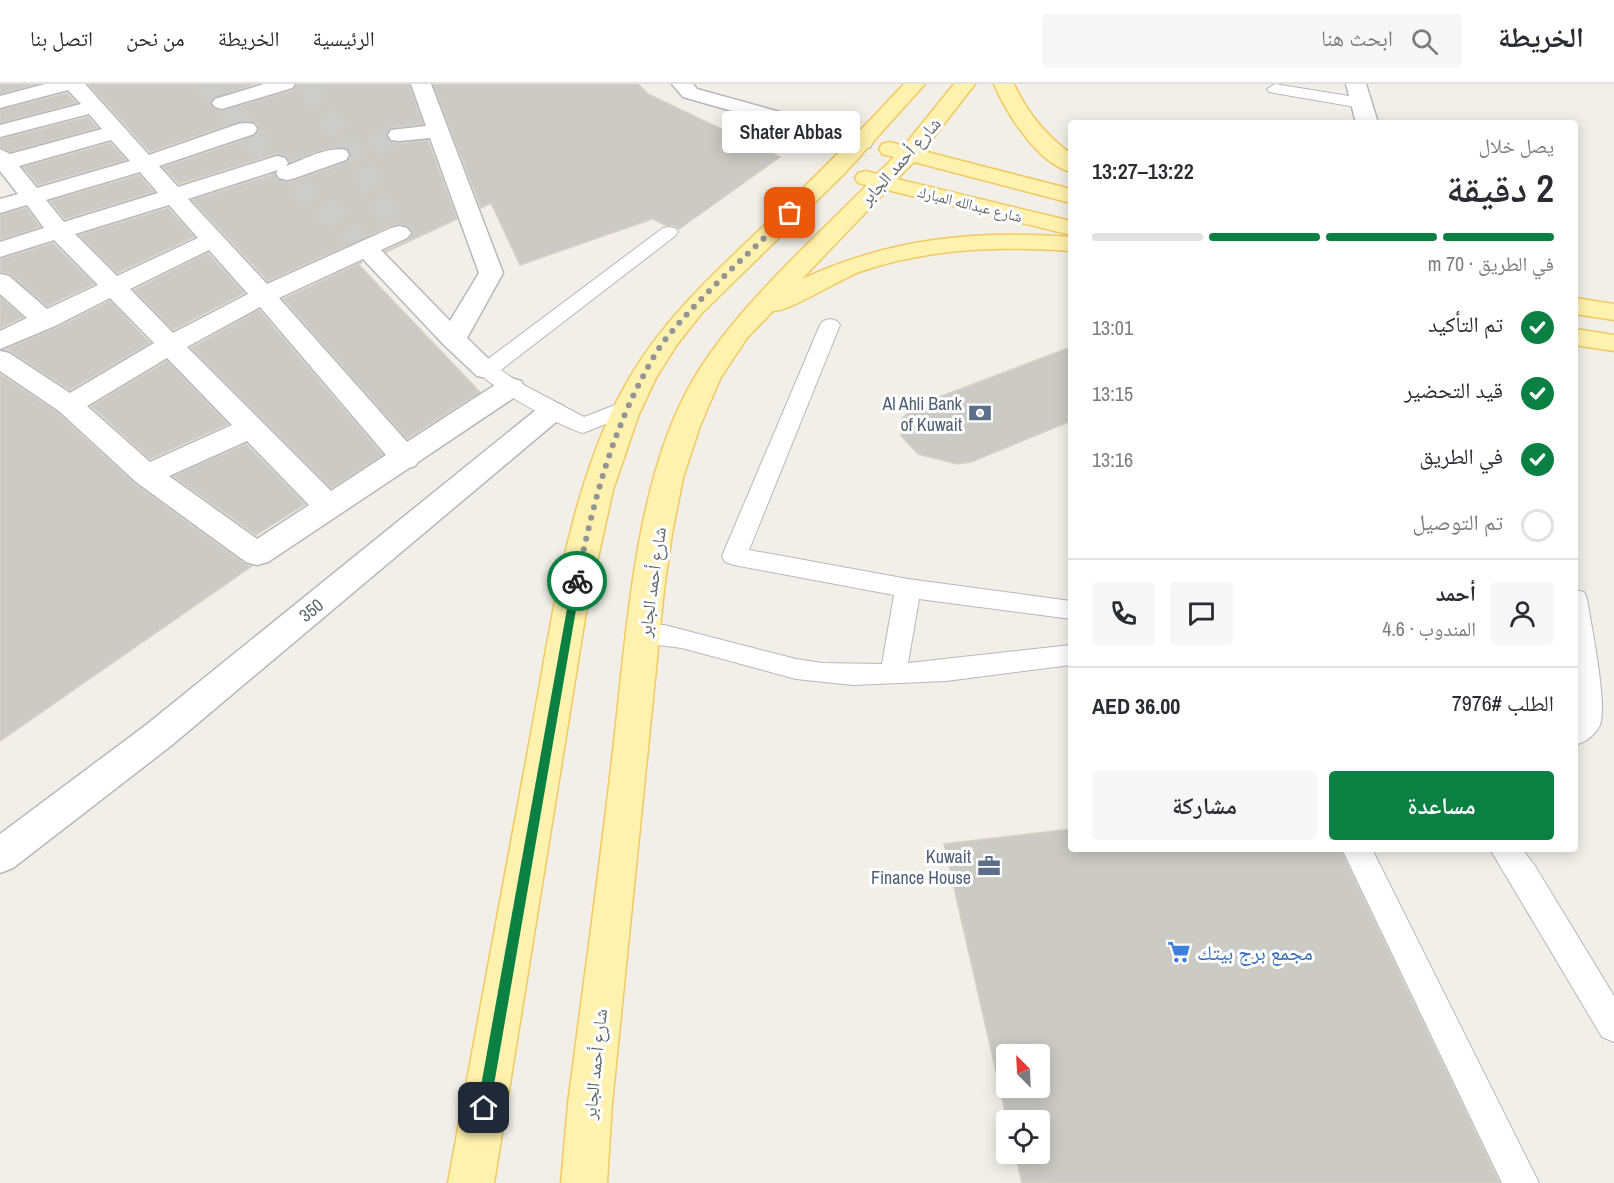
<!DOCTYPE html>
<html lang="ar">
<head>
<meta charset="utf-8">
<style>
  body { margin:0; font-family:"Archivo Narrow","Noto Naskh Arabic",sans-serif; background:#f7f7f7; color:#2b2b33; direction:rtl; height:100vh; display:flex; flex-direction:column; font-size:22px; white-space:nowrap }
  * { box-sizing:border-box; margin:0 }
  p { font-size:20px; color:#7c7c81 }
  .icon { flex:none; width:33px; height:33px; fill:none; stroke:currentColor; stroke-width:2; stroke-linecap:round; stroke-linejoin:round }
  .map { position:relative; flex:1; overflow:hidden; direction:ltr }
  .details { position:absolute; left:1068px; top:36px; width:510px; height:732px; display:flex; flex-direction:column; background:#fff; border-radius:6px; box-shadow:0 3px 15px #0003; direction:rtl }
  .details>* { flex:none }
  .needle { width:39px; rotate:336deg }
  .buttons { position:absolute; left:996px; top:960px; display:grid; gap:12px }
  .buttons a { display:grid; place-items:center; width:54px; height:54px; border-radius:6px; background:#fff; box-shadow:0 3px 15px #0003; font-size:30px }
  .pin { position:absolute; display:grid; place-items:center; width:51px; height:51px; color:#fff; margin:-26px; border-radius:12px; box-shadow:0 3px 9px #0006 }
  .courier { position:absolute; display:grid; place-items:center; width:60px; height:60px; margin:-30px; border:4px solid #0b8043; border-radius:50%; background:#fff; color:#222; box-shadow:0 2px 8px #0007 }
  .bubble { position:absolute; height:42px; border-radius:6px; background:#fff; box-shadow:0 3px 15px #0003; font-size:20px; font-weight:600; line-height:42px; text-align:center; direction:rtl }
  .summary em { font-style:normal; font-weight:600 }
  .summary div { display:flex; flex-direction:column-reverse }
  .summary { display:flex; align-items:center; justify-content:space-between; height:102px; padding:0 24px }
  h1 { font-size:39px; font-weight:600; line-height:45px }
  .bar { display:grid; grid-template-columns:repeat(4,1fr); gap:9px 6px; align-content:center; height:72px; padding:0 24px }
  .bar i { height:8px; border-radius:4px; background:#e1e1e2 }
  .bar .on { background:#0b8043 }
  .bar p { grid-column:span 4 }
  .line { display:flex; align-items:center; gap:15px; padding:0 24px; border-top:2px solid #e1e1e2 }
  .line div { flex:1 }
  .round { display:grid; place-items:center; flex:none; width:63px; height:63px; border-radius:6px; background:#f7f7f7 }
  ol { padding:0 24px; list-style:none }
  li { display:flex; align-items:center; gap:18px; height:66px }
  li p { margin-inline-start:auto }
  li .icon { padding:6px; border-radius:50%; background:#0b8043; color:#fff; stroke-width:4 }
  li:last-child { color:#7c7c81 }
  li i { width:33px; height:33px; border:3px solid #e1e1e2; border-radius:50% }
  .primary-button { display:flex; gap:12px; margin-top:auto; padding:12px 24px }
  .primary-button a { flex:1; height:69px; border-radius:6px; background:#0b8043; color:#fff; font-size:24px; font-weight:600; line-height:69px; text-align:center }
  .primary-button a+a { background:#f7f7f7; color:#2b2b33 }
  header { display:flex; align-items:center; gap:36px; box-sizing:border-box; height:84px; padding:0 30px; background:#fff; border-bottom:2px solid #e1e1e2 }
  header strong { font-size:28px }
  nav { display:flex; gap:33px; margin-inline-start:auto; font-size:21px }
  .search { width:420px; height:54px; background:#f7f7f7; display:flex; align-items:center; gap:15px; box-sizing:border-box; padding:0 21px; border-radius:6px; color:#7c7c81; font-size:22px }
  .map>svg:first-child { display:block }
  .building { fill:#cccac5; stroke:#d6d1c6; stroke-width:1.5; fill-rule:evenodd }
  .lines { fill:none; stroke-linecap:round; stroke-linejoin:round }
  .street-tunnel { stroke:#ccccc8; stroke-width:23; stroke-dasharray:23 11; stroke-linecap:butt }
  .lane-casing { stroke:#b5b8bc; stroke-width:2 }
  .street-casing { stroke:#b5b8bc; stroke-width:3 }
  .primary-casing { stroke:#f2c960; stroke-width:3 }
  .lane { fill:#fff; fill-rule:evenodd }
  .street { fill:#fff; fill-rule:evenodd }
  .primary { fill:#fff2af; fill-rule:evenodd }
  .route { fill:#0b8043 }
  .done { stroke:#929495; stroke-width:6; stroke-dasharray:0 10.8 }
  .labels { text-anchor:middle; dominant-baseline:central; stroke-width:6; stroke-linejoin:round; paint-order:stroke }
  .far-street-label { font-size:15px; fill:#5f6368; stroke:#fff }
  .street-label { font-size:18px; fill:#5f6368; stroke:#fff }
  .service-label { font-size:18px; fill:#4e5e75; stroke:#fff; text-anchor:end }
  .near-shop-label { font-size:21px; fill:#366cbe; stroke:#fff; text-anchor:start }
</style>
</head>
<body>
<header>
<strong>الخريطة</strong>
<div class="search"><svg class="icon" aria-label="search" viewBox="0 0 24 24"><circle cx="10" cy="10" r="6"/><path d="M15 15l6 6"/></svg>ابحث هنا</div>
<nav><a>الرئيسية</a><a>الخريطة</a><a>من نحن</a><a>اتصل بنا</a></nav>
</header>
<div class="map">
<svg width="1614" height="1099" viewBox="0 0 1614 1099">
  <rect width="100%" height="100%" fill="#f1efe8"/>
  <g class="building">
    <path d="M0 0H36L0 10Z"/>
    <path d="M88 0H256L213 14 210 20 214 25 221 27 293 6 297 0H409L423 40 391 44 386 52 391 58 399 59 428 56 457 135 386 168 385 167 408 156 413 149 408 142 400 140 390 142 268 197 192 116 274 90 278 96 288 98 296 96 347 78 351 72 348 65 339 63 323 66 290 78 286 72 276 70 179 100 163 83 255 52 259 46 256 39 237 38 150 68Z"/>
    <path d="M433 0H638L648 10 780 73 679 145 675 142 665 141 652 135 520 181 491 119 481 124Z"/>
    <path d="M67 9 77 19 0 39V26Z"/>
    <path d="M88 33 98 44 10 68 0 63V55Z"/>
    <path d="M110 59 126 76 38 101 23 83Z"/>
    <path d="M139 91 154 108 65 135 50 117Z"/>
    <path d="M26 124 40 143 0 156V131Z"/>
    <path d="M168 124 194 153 117 189 79 151Z"/>
    <path d="M53 159 94 200 47 222 10 190 0 188V175Z"/>
    <path d="M208 169 244 209 173 246 134 206Z"/>
    <path d="M362 178 359 181 480 308 407 355 283 215Z"/>
    <path d="M0 213 23 233 0 244Z"/>
    <path d="M110 217 150 259 70 306 10 267 4 266 56 244Z"/>
    <path d="M259 226 383 371 331 404 191 264Z"/>
    <path d="M1071 263V337L971 378 957 380 918 370 901 352 902 334 918 321Z"/>
    <path d="M167 277 228 340 150 375 91 322Z"/>
    <path d="M0 290 58 329 135 400 245 480 252 482 0 657Z"/>
    <path d="M246 360 305 420 256 451 173 392Z"/>
    <path d="M1071 745V765H1340L1500 1099H1022L1015 1070H1040V1036H1007L944 760ZM1006 970H1040V1004H1006Z"/>
  </g>
  <g class="lines">
    <g class="street-tunnel">
      <path d="M205 0 277 79 367 165"/>
      <path d="M307 0 351 66 399 149"/>
      <path d="M338 71 399 51"/>
    </g>
    <g class="lane-casing">
      <g id="lane">
        <path d="M1275 0 1361 14 1369 19 1361 24 1269 8 1267 5Z"/>
        <path d="M669 143 675 144 678 148 675 152 501 286 518 298 584 333 628 316 636 318 639 323 636 328 583 349C563 344 488 303 477 286L480 281 663 144Z"/>
        <path d="M830 235 837 237 840 241 749 466 908 495 1071 517V535L919 515 908 579 1071 561V581L946 597 853 601 796 595 682 564 635 558 631 551 635 544 644 541H664L796 575 822 579 882 580 894 511 734 481 725 478 722 472 820 241 823 237Z"/>
        <path d="M1575 506 1584 508 1587 515C1591 540 1608 623 1600 641 1595 652 1585 658 1575 661Z"/>
        <path d="M1342 765H1372L1539 1099H1502Z"/>
        <path d="M1490 765H1522L1535 782 1614 912V958L1602 953Z"/>
      </g>
    </g>
    <g class="street-casing">
      <g id="street">
        <path d="M45 0H85L149 71 238 40 246 39 254 40 257 45 254 50 159 82 178 103 277 72 285 74 288 79 286 82C303 76 328 62 346 66L349 71 346 76 295 94 287 96 279 94 276 89 278 86 188 115 267 200 391 144 399 142 407 144 411 149 407 154 381 166 450 237 479 189 430 54 399 57 391 56 388 51 391 46 426 42 411 0H431L503 189 467 254 500 286 497 292 487 294 477 292 444 261 363 175 279 214 407 358 501 297 511 294 521 297 525 303 521 309 418 378 415 382 409 384 268 478 257 481 246 478 136 398 59 327 0 287V267L9 269 70 309 154 259 110 214 55 242 0 265V247L27 234 0 210V190L9 192 47 225 98 201 54 156 0 173V158L44 144 27 121 0 129V115L18 110 0 87V65L10 70 102 45 89 30 0 53V41L81 20 68 6 0 24V12ZM111 56 130 77 37 104 19 82ZM140 88 158 109 64 138 46 116ZM169 121 198 154 117 192 75 150ZM209 166 248 210 173 249 130 205ZM260 223 386 371 331 407 187 263ZM167 274 232 341 150 378 87 322ZM247 357 309 421 257 455 169 392Z"/>
        <path d="M264 0H295L292 4 222 25 215 23 212 19 215 15Z"/>
        <path d="M672 0H693L697 5 870 53 873 58 870 63 862 64 683 13Z"/>
        <path d="M1346 0H1366L1378 39H1356Z"/>
        <path d="M552 318 562 321 566 327 562 333 172 661 13 784 0 789V750L146 641 542 321Z"/>
      </g>
    </g>
    <g class="primary-casing">
      <g id="primary">
        <path d="M904 0H925L843 91 701 230 676 262 656 294 639 330 613 406 586 528 494 1099H448C475 951 503 803 530 655 552 538 569 396 630 293 668 228 725 180 778 128 822 87 863 44 904 0Z"/>
        <path d="M954 0H975L923 67 1071 105V119L914 78 897 95 1071 137V151L887 106 802 195C891 154 974 146 1071 153V167C998 162 929 164 859 188 841 195 786 229 773 227L747 254 721 293 700 342 683 394 672 450 664 506 612 1020 607 1099H561L568 1020C583 902 600 784 613 666 627 550 634 392 696 291 738 222 810 159 867 101L858 99 855 94 858 89 866 87 877 90 894 73 882 70 879 65 882 60 890 58 904 62Z"/>
        <path d="M994 0H1014C1027 29 1046 51 1071 70V88C1038 80 1006 29 994 0Z"/>
        <path d="M1575 214 1614 220V236L1575 230Z"/>
        <path d="M1575 245 1614 251V267L1575 261Z"/>
      </g>
    </g>
    <use href="#lane" class="lane"/>
    <use href="#street" class="street"/>
    <use href="#primary" class="primary"/>
  </g>
  <path class="route" d="M577 493 581 497 490 1024 488 1029 484 1031 479 1029 477 1024 572 497Z"/>
  <g class="lines">
    <path class="done" d="M577 497C591 429 607 364 638 302 647 285 656 266 669 251 705 207 750 169 790 129"/>
  </g>
  <defs>
    <g id="bank-bare" transform="scale(1.8)"><path d="M-6-4H6V4H-6ZM0-2.3a2.3 2.3 0 1 0 0 4.6a2.3 2.3 0 1 0 0-4.6Z" fill="#5c6f8a" stroke="#fff" stroke-width="2.5" paint-order="stroke"/></g>
    <g id="office-bare" transform="scale(1.8)"><path d="M-6-3h4V-5.5h4V-3h4V5H-6ZM-1-4.5V-3h2v-1.5ZM-6 0V1H6V0Z" fill="#5c6f8a" stroke="#fff" stroke-width="2.5" paint-order="stroke"/></g>
    <g id="supermarket-bare" transform="scale(1.8)"><path d="M-6-5.5h2.5l.6 2H6L4.5 2H-2.5L-4.4-4H-6ZM-1.5 3.2a1.3 1.3 0 1 0 .1 0ZM3 3.2a1.3 1.3 0 1 0 .1 0Z" fill="#3f7fe0" stroke="#fff" stroke-width="2.5" paint-order="stroke"/></g>
  </defs>
  <g fill-rule="evenodd">
    <use href="#bank-bare" x="980" y="329"/>
    <use href="#office-bare" x="989" y="782"/>
    <use href="#supermarket-bare" x="1179" y="868"/>
  </g>
  <g class="labels">
    <g class="far-street-label">
      <text transform="translate(970 120) rotate(14)">شارع عبدالله المبارك</text>
    </g>
    <g class="street-label">
      <text transform="translate(900 77) rotate(-48)">شارع أحمد الجابر</text>
      <text transform="translate(652 498) rotate(-82)">شارع أحمد الجابر</text>
      <text transform="translate(311 526) rotate(-39)">350</text>
      <text transform="translate(595 980) rotate(-84)">شارع أحمد الجابر</text>
    </g>
    <g class="service-label">
      <text x="962" y="319">Al Ahli Bank<tspan x="962" dy="21">of Kuwait</tspan></text>
      <text x="971" y="772">Kuwait<tspan x="971" dy="21">Finance House</tspan></text>
    </g>
    <g class="near-shop-label">
      <text x="1197" y="868">مجمع برج بيتك</text>
    </g>
  </g>
</svg>
<div class="buttons">
<a><svg class="needle" viewBox="-14 -14 28 28"><path d="M0-13l5 13h-10z" fill="#e53935"/><path d="M0 13l5-13h-10z" fill="#7c7c81"/></svg></a>
<a><svg class="icon" aria-label="locate" viewBox="0 0 24 24"><circle cx="12" cy="12" r="6"/><path d="M12 2v4M12 18v4M2 12h4M18 12h4"/></svg></a>
</div>
<div class="pin" style="left:790px;top:129px;background:#ea580c"><svg class="icon" aria-label="bag" viewBox="0 0 24 24"><path d="M5 8h14l-1 12H6zM9 8a3 3 0 0 1 6 0"/></svg></div>
<div class="pin" style="left:484px;top:1024px;background:#1f2937"><svg class="icon" aria-label="home" viewBox="0 0 24 24"><path d="M3 11l9-7 9 7M6 9v11h12V9"/></svg></div>
<div class="courier" style="left:577px;top:497px"><svg class="icon" aria-label="bike" viewBox="0 0 24 24"><circle cx="6" cy="16" r="4"/><circle cx="18" cy="16" r="4"/><path d="M6 16l4-8h5l3 8M10 8l3 8H6M13 5h3"/></svg></div>
<div class="bubble" style="left:722px;top:27px;width:138px">Shater Abbas</div>
<section class="details">
<div class="summary"><div><h1>2 دقيقة</h1><p>يصل خلال</p></div><em>13:22–13:27</em></div>
<div class="bar"><i class="on"></i><i class="on"></i><i class="on"></i><i></i><p>في الطريق · 70 m</p></div>
<ol>
<li><svg class="icon" aria-label="check" viewBox="0 0 24 24"><path d="M5 12l5 5 9-10"/></svg>تم التأكيد<p>13:01</p></li>
<li><svg class="icon" aria-label="check" viewBox="0 0 24 24"><path d="M5 12l5 5 9-10"/></svg>قيد التحضير<p>13:15</p></li>
<li><svg class="icon" aria-label="check" viewBox="0 0 24 24"><path d="M5 12l5 5 9-10"/></svg>في الطريق<p>13:16</p></li>
<li><i></i>تم التوصيل</li>
</ol>
<div class="line" style="height:108px"><a class="round"><svg class="icon" aria-label="person" viewBox="0 0 24 24"><circle cx="12" cy="8" r="4"/><path d="M4 21q1-7 8-7t8 7"/></svg></a><div><b>أحمد</b><p>المندوب · 4.6</p></div><a class="round"><svg class="icon" aria-label="chat" viewBox="0 0 24 24"><path d="M4 5h16v11H9l-5 4z"/></svg></a><a class="round"><svg class="icon" aria-label="phone" viewBox="0 0 24 24"><path d="M5 4h4l2 5-3 2q2 4 5 5l2-3 5 2v4C11 20 4 13 5 4z"/></svg></a></div>
<div class="line" style="height:78px"><div>الطلب #7976</div><b>AED 36.00</b></div>
<div class="primary-button"><a>مساعدة</a><a>مشاركة</a></div>
</section>
</div>
</body>
</html>
